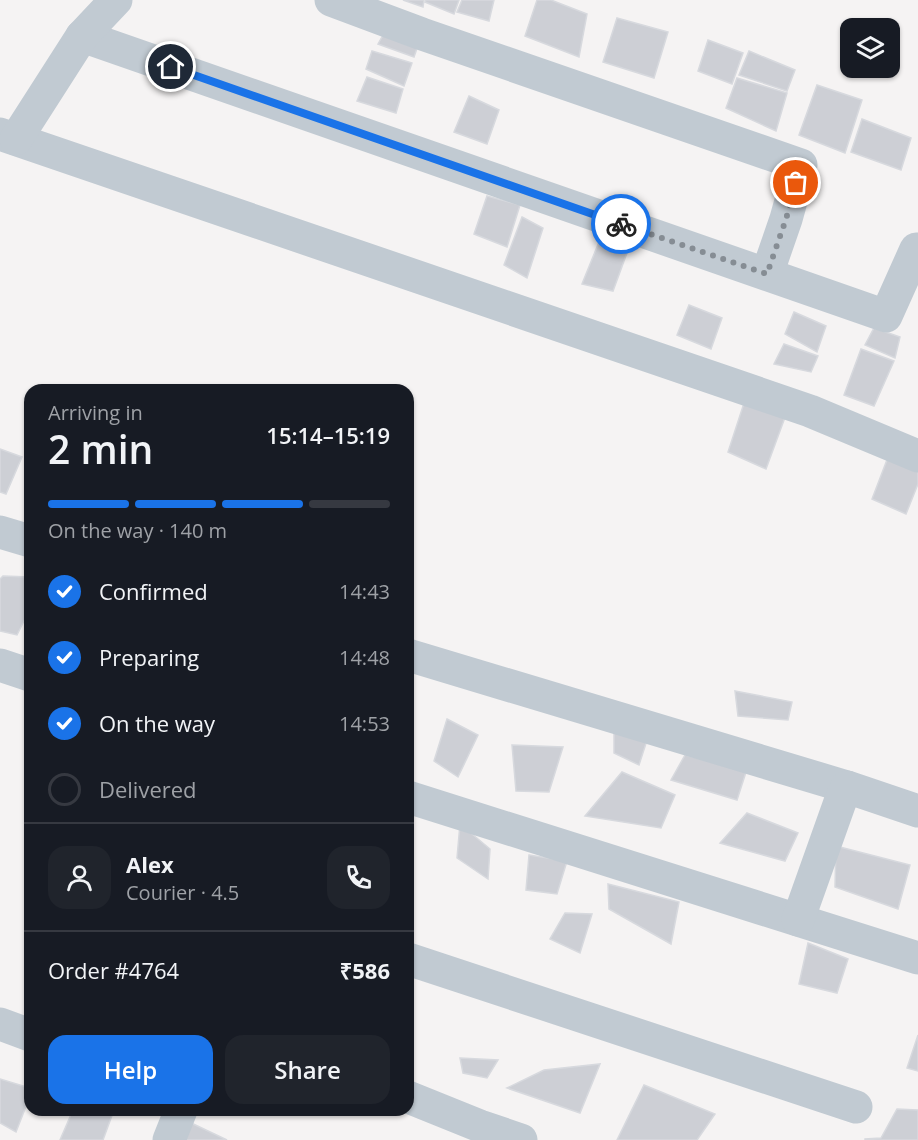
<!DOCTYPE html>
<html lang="en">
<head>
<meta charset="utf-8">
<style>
  body { margin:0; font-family:"Open Sans",sans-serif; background:#20242c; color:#f1f3f6; height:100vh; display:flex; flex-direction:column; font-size:22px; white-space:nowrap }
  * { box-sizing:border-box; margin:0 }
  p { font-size:20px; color:#9ea1a6 }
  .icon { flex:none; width:33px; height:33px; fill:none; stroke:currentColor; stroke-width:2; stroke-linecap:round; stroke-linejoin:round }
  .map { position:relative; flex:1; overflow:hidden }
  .side { position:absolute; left:24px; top:384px; width:390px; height:732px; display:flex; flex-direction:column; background:#171b24; border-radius:18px; box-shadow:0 2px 4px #0004 }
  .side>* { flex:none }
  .tools { position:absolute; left:840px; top:18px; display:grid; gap:12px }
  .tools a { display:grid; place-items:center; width:60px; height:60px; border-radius:12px; background:#171b24; box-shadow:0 2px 4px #0004; font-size:30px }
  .pin { position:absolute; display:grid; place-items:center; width:51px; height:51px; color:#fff; margin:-26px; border:3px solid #fff; border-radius:50%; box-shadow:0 2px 6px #0007 }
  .courier { position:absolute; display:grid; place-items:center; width:60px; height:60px; margin:-30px; border:4px solid #1a73e8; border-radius:50%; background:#fff; color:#222; box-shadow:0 2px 8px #0007 }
  .head em { font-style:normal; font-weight:600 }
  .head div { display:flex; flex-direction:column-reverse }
  .head { display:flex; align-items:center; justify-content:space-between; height:102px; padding:0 24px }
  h1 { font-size:39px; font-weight:600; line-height:45px }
  .bar { display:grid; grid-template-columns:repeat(4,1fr); gap:9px 6px; align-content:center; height:72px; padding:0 24px }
  .bar i { height:8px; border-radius:4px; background:#363941 }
  .bar .current { background:#1a73e8 }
  .bar p { grid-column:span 4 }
  .line { display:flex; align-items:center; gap:15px; padding:0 24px; border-top:2px solid #363941 }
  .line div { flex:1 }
  .round { display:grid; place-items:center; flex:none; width:63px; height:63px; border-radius:18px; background:#20242c }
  ol { padding:0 24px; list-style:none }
  li { display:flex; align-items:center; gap:18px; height:66px }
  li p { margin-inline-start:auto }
  li .icon { padding:6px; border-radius:50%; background:#1a73e8; color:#fff; stroke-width:4 }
  li:last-child { color:#9ea1a6 }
  li i { width:33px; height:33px; border:3px solid #363941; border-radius:50% }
  .action { display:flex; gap:12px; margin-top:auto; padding:12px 24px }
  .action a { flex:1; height:69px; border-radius:18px; background:#1a73e8; color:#fff; font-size:24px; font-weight:600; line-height:69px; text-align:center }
  .action a+a { background:#20242c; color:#f1f3f6 }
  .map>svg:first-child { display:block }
  .building { fill:#cdcfd5; stroke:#d7d9de; stroke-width:1.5 }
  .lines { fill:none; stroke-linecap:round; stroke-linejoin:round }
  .minor { stroke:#c1cad2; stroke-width:33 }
  .done { stroke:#868d94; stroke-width:6; stroke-dasharray:0 10.8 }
  .route { stroke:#1a73e8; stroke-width:8 }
</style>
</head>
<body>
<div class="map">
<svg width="918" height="1140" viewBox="0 0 918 1140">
  <rect width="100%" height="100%" fill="#f5f3f3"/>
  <g class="building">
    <path d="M403 0H424L423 7Z"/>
    <path d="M426 0H459L454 14 425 2Z"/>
    <path d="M462 0H494L489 21 457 12Z"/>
    <path d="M537 0H551L587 14 579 57 525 36Z"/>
    <path d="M617 18 668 32 654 78 603 62Z"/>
    <path d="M387 28 422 34 414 57 378 44Z"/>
    <path d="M708 40 743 53 732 84 698 71Z"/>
    <path d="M372 51 412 63 404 86 366 69Z"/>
    <path d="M749 51 795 70 787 91 739 75Z"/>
    <path d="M367 77 403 89 396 113 357 101Z"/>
    <path d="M737 78 787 93 776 131 726 108Z"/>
    <path d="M817 85 862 100 845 153 799 135Z"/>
    <path d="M469 96 499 110 487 144 454 132Z"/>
    <path d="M862 119 911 138 901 170 851 152Z"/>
    <path d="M487 196 520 205 507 247 474 234Z"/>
    <path d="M522 217 543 228 527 278 504 265Z"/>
    <path d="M603 232 631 242 613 291 582 284Z"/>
    <path d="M689 305 722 318 711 349 677 335Z"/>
    <path d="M794 312 826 326 817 352 785 334Z"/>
    <path d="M874 328 900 337 895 358 865 345Z"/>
    <path d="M784 344 818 356 811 372 774 364Z"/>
    <path d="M861 349 894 361 874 406 844 395Z"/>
    <path d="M746 397 787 412 766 469 728 452Z"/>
    <path d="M0 449 22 457 6 494 0 492Z"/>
    <path d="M890 452 918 461V484L906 514 872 499Z"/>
    <path d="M3 576 30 577V609L17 635 0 631V579Z"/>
    <path d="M735 691 792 702 788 720 738 716Z"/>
    <path d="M447 719 478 735 458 777 434 761Z"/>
    <path d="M614 724 651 728 639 765 614 753Z"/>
    <path d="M512 745 563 747 549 792 516 791Z"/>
    <path d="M685 755 747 769 737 800 671 780Z"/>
    <path d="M622 772 675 795 661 828 585 816Z"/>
    <path d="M747 813 798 833 785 861 720 843Z"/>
    <path d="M460 824 490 849 488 879 457 858Z"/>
    <path d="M836 846 910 865 898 909 835 887Z"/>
    <path d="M529 855 567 861 557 894 526 890Z"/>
    <path d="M608 884 679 902 671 944 609 909Z"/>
    <path d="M565 913 592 914 580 953 550 939Z"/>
    <path d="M808 943 848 959 837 993 799 984Z"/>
    <path d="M918 1035V1071L907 1068Z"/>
    <path d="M460 1058 498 1060 487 1078 463 1073Z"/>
    <path d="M600 1064 580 1113 507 1088 544 1070Z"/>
    <path d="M0 1079 30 1088V1096L16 1132 0 1123Z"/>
    <path d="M644 1085 715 1114 697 1140H617Z"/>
    <path d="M897 1109 918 1110V1140H865V1139L881 1138Z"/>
    <path d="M73 1110H114L103 1140H60Z"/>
    <path d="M187 1121 227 1140H178Z"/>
  </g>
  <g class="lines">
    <g class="minor">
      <path d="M331 0 422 34 801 165 786 219 767 274"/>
      <path d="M82 36 886 316 916 249H918"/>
      <path d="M0 134 810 411 918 456"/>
      <path d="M16 139 82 36 116 0"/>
      <path d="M0 532 30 541"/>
      <path d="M408 655 847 787"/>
      <path d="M0 665 30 675"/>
      <path d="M408 797 918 958"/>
      <path d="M798 920 840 802 847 787 918 811"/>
      <path d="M408 959 856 1107"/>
      <path d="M0 1024 30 1035"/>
      <path d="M408 1097 480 1126 521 1140"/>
      <path d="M169 1140 181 1110"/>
    </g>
  </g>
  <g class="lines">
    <path class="done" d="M621 224 767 274 786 219 796 183"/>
    <path class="route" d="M171 67 621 224"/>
  </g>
</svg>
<div class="tools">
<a><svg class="icon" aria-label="layers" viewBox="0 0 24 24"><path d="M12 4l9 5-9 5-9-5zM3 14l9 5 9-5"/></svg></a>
</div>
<div class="pin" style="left:796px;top:183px;background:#ea580c"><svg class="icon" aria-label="bag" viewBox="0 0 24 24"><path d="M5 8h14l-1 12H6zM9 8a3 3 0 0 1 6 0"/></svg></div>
<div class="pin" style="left:171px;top:67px;background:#1f2937"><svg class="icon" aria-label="home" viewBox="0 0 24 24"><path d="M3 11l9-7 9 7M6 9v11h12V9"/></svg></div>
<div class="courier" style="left:621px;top:224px"><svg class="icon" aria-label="bike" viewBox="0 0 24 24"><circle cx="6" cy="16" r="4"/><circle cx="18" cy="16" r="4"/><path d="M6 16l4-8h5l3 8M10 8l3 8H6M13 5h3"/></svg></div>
<section class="side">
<div class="head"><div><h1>2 min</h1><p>Arriving in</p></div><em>15:14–15:19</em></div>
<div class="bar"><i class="current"></i><i class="current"></i><i class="current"></i><i></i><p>On the way · 140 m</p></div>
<ol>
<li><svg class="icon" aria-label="check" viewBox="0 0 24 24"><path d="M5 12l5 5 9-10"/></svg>Confirmed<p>14:43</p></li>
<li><svg class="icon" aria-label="check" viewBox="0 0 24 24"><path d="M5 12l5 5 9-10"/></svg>Preparing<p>14:48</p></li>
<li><svg class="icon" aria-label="check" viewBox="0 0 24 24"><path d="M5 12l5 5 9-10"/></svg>On the way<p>14:53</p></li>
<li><i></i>Delivered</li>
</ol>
<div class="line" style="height:108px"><a class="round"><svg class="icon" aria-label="person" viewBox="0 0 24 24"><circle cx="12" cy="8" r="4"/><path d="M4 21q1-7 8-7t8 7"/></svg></a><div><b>Alex</b><p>Courier · 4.5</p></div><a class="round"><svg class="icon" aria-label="phone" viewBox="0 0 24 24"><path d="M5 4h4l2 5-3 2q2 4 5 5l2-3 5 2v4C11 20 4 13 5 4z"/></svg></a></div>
<div class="line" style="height:78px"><div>Order #4764</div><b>₹586</b></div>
<div class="action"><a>Help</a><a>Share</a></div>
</section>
</div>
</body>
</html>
